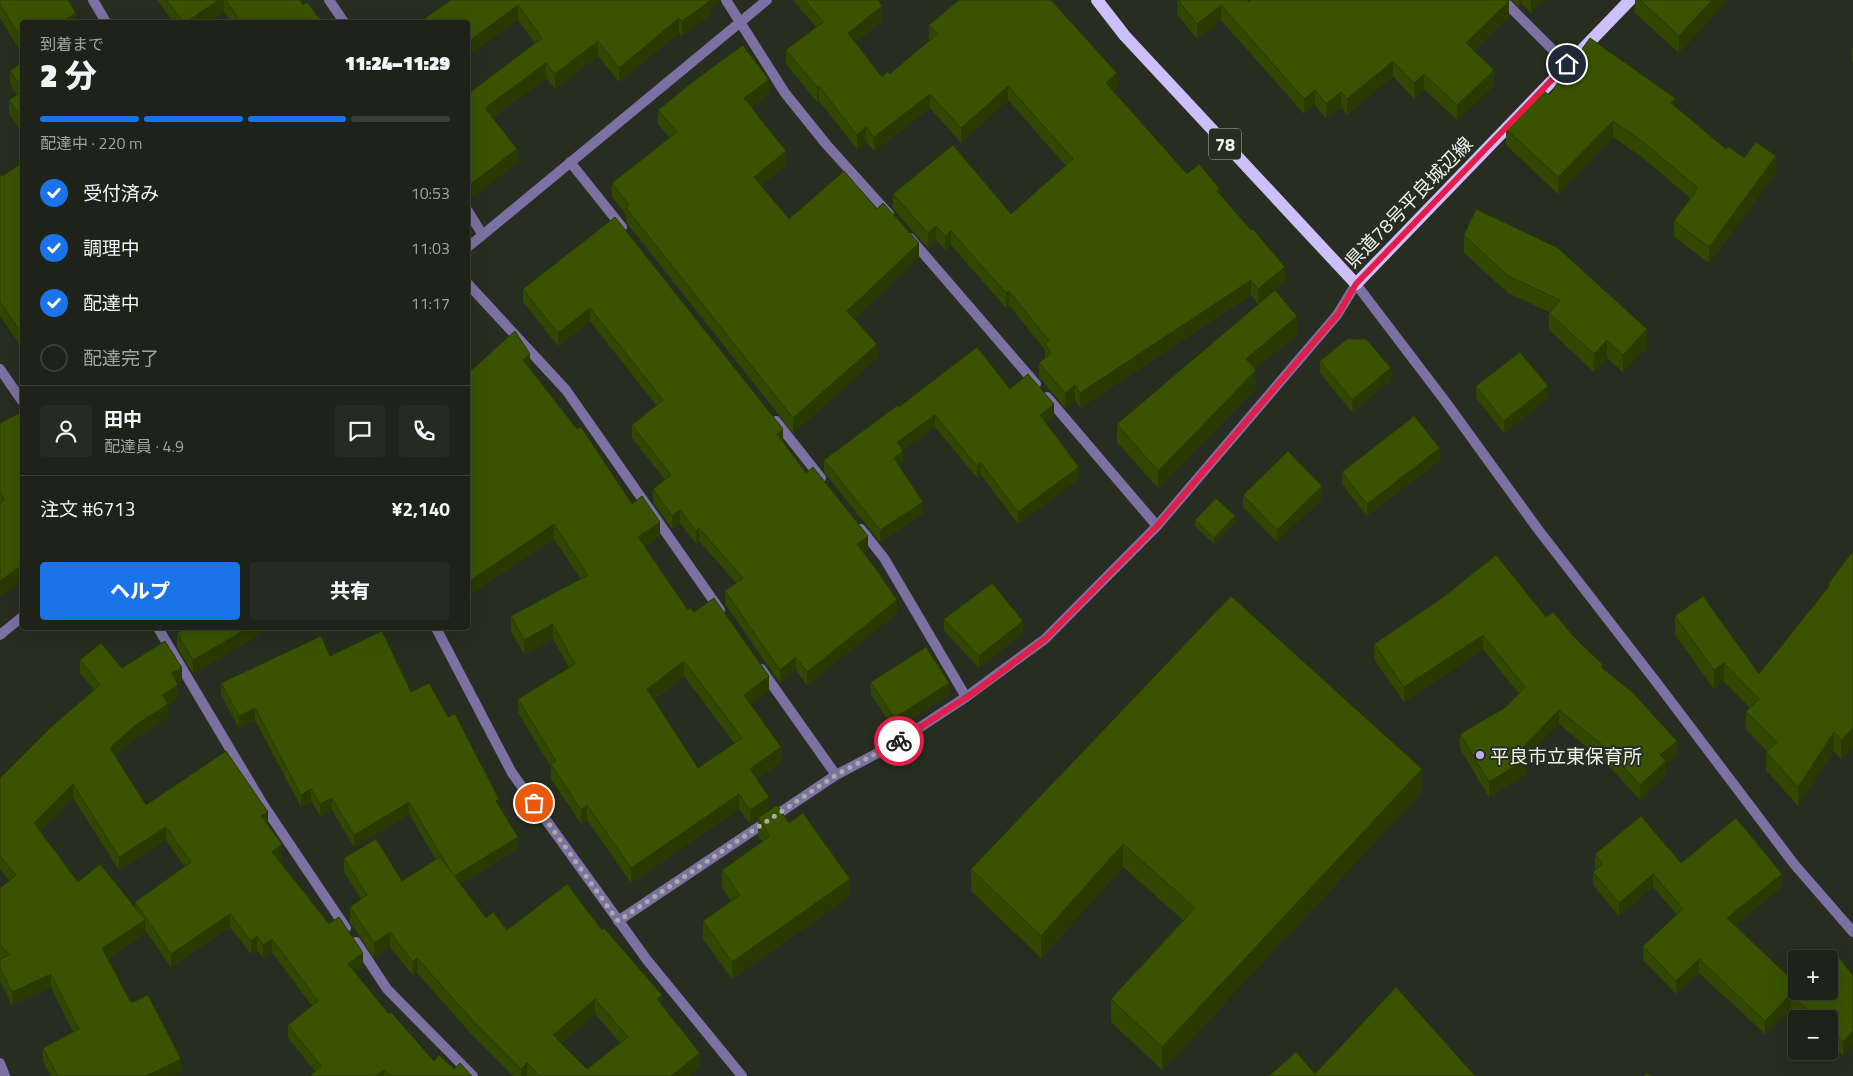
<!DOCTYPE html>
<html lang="ja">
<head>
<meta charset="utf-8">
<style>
  body { margin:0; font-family:"Titillium Web","Noto Sans JP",sans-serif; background:#262a22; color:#f1f3f6; height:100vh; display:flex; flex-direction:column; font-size:19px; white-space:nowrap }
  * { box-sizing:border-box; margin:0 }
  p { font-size:16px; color:#a1a4a2 }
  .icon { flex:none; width:28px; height:28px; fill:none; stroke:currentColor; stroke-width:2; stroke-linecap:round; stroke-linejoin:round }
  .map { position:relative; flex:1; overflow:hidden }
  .panel { position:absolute; left:20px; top:20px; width:450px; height:610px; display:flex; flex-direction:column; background:#1e2219; border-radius:5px; box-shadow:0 5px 20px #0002,0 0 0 1px #3c3f38 }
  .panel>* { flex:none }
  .controls { position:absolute; left:1788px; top:950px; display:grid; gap:10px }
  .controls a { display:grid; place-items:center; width:50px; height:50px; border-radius:5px; background:#1e2219; box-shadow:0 5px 20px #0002,0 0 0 1px #3c3f38; font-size:25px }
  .pin { position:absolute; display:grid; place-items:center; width:42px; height:42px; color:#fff; margin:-21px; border:2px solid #fff; border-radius:50%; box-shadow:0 1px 5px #0007 }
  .courier { position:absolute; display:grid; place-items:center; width:50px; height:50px; margin:-25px; border:4px solid #e11d48; border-radius:50%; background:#fff; color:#222; box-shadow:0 1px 6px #0007 }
  .head em { font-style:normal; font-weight:800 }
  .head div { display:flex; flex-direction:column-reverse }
  .head { display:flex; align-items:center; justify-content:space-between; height:85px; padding:0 20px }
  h1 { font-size:32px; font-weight:800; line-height:38px }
  .bar { display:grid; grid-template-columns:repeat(4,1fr); gap:8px 5px; align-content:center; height:60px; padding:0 20px }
  .bar i { height:6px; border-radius:4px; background:#3c3f38 }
  .bar .current { background:#1a73e8 }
  .bar p { grid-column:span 4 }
  .line { display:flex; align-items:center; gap:12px; padding:0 20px; border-top:1px solid #3c3f38 }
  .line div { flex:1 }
  .round { display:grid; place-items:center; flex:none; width:52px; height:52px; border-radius:5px; background:#262a22 }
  ol { padding:0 20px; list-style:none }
  li { display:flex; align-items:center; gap:15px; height:55px }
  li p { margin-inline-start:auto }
  li .icon { padding:5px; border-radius:50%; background:#1a73e8; color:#fff; stroke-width:4 }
  li:last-child { color:#a1a4a2 }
  li i { width:28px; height:28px; border:2px solid #3c3f38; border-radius:50% }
  .primary-button { display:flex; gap:10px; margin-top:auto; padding:10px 20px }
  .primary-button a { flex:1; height:58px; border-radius:5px; background:#1a73e8; color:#fff; font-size:20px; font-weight:800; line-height:58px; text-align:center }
  .primary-button a+a { background:#262a22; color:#f1f3f6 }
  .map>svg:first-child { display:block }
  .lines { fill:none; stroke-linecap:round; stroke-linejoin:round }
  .minor { stroke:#7c71a2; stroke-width:10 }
  .tertiary { stroke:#7c71a2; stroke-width:10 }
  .primary { stroke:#ccbffb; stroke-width:12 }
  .wall { fill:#324700; fill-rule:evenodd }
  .shaded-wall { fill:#293a00 }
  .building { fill:#3a5300; stroke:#293a00; fill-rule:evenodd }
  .done { stroke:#a8aca3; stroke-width:5; stroke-dasharray:0 9 }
  .route { stroke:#e11d48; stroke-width:6 }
  .poi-dot { fill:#bbaaf6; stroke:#282d21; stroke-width:2 }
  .labels { text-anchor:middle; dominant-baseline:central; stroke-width:4; stroke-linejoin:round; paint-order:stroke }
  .shield { fill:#282d21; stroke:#b2b6ad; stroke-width:1 }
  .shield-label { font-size:18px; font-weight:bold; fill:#edf1e9 }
  .street-label { font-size:19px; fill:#edf1e9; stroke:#282d21 }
  .poi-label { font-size:19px; fill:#edf1e9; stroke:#282d21; text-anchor:start }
</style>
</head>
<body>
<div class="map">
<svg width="1853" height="1076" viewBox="0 0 1853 1076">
  <rect width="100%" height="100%" fill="#282d21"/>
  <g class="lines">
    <g class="minor">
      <path d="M329 0 344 22"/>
      <path d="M726 0 785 93 826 144 889 214"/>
      <path d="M1503 0 1567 64"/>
      <path d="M570 162 622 227"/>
      <path d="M468 211 482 234"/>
      <path d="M910 238 1036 384"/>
      <path d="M468 284 566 390 720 610"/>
      <path d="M0 369 22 401"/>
      <path d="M1047 397 1157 526"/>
      <path d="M776 421 821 478"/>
      <path d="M861 529 884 558 966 697"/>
      <path d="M158 628 264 806 346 928"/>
      <path d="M761 669 836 775"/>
      <path d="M618 921 836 775 893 745 966 697 1045 639 1157 526 1337 315 1356 284"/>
      <path d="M356 942 387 989 473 1076"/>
      <path d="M0 1063 5 1076"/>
    </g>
    <g class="tertiary">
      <path d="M93 0 106 22"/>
      <path d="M468 247 767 0"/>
      <path d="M1356 284 1445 401 1537 528 1657 683 1794 864 1853 932"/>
      <path d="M436 628 512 773 647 960 742 1076"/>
      <path d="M0 635 22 617"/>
    </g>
    <path class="primary" d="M1097 0 1125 36 1356 284 1630 0"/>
  </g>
  <g class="wall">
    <path d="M0 0 76 22H22V54L0 18Z"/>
    <path d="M157 0H300L303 5 322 22H231L224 12 208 22H173Z"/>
    <path d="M451 0H720V3L711 8V15L682 36 679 33 619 82 598 56 555 89 546 78 493 117 517 163 468 94 535 43 518 20Z"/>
    <path d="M793 0H878L882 21 855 42 882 77 890 74 930 40 929 39V25L1117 88 1113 91 1187 174 1220 195 1285 282 1258 304 1251 295 1080 408 1075 400 1065 408 1039 377V363L1045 358V350L1009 305 1006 308 951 245 945 250 936 240 928 248 893 209V194L1011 214 1066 166 1008 100 961 143 930 108 874 151 866 142 857 149 819 101 817 102 786 64V50L816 27Z"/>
    <path d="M1177 0H1247L1249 2 1509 16 1473 51 1494 86 1457 120 1424 89 1414 99 1393 76 1347 115 1341 107 1326 119 1315 105 1304 114 1221 20 1197 39 1177 14Z"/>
    <path d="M1512 0H1543L1531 13 1522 4 1519 7Z"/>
    <path d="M1635 0H1728L1679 53 1635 13Z"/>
    <path d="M1853 47V62L1852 60V48Z"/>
    <path d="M22 62V133L9 114V100L17 95 10 85V71Z"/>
    <path d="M769 94 751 107 786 165 761 185 789 219 919 257 854 319 877 358 793 433 626 222V215L612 197V183L670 138 658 124V110Z"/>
    <path d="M1549 95 1675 106 1726 149 1776 173 1709 263 1674 237V221L1690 198 1643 158 1613 137 1558 194 1506 145V129Z"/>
    <path d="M22 163V348L0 316V175H4Z"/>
    <path d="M615 217 806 473 868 550 864 553 897 613 807 685 796 670 780 683 725 604V591L736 583 699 541 696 544 680 523 672 529 653 502V489L665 480 632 438V425L656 405 590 321 558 346 523 302V289Z"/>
    <path d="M1464 235 1647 347 1623 372 1607 358 1594 372 1549 330V312L1508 293 1464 253Z"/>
    <path d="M1297 334 1255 369 1256 388 1158 488 1117 442V424Z"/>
    <path d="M1320 361 1391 380 1352 412 1320 373Z"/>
    <path d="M530 368 632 504 660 536 644 547 688 610 694 612 769 691 751 704 781 762 757 779 769 811 789 823 850 896 732 979 703 939V921L731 901 722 888V870L762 842 758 836V819L750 824 739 809 631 883 587 820 581 824 551 779V767L518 713V699L569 668 553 639 524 654 511 631V616L581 579 554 539 468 596V373ZM684 676 734 743 698 768 654 699Z"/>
    <path d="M1476 386 1548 398 1504 433 1476 398Z"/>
    <path d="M1010 389 1054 416 1046 423 1079 479 1018 524 981 475 977 478 935 427 902 450 903 463 899 466 923 514 880 542 824 472V460L899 407Z"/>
    <path d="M22 412 0 597V423Z"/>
    <path d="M1440 460 1367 516 1342 484V472Z"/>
    <path d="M1243 495 1322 498 1277 542 1243 507Z"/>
    <path d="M1195 520 1235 522 1214 544 1195 526Z"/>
    <path d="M1853 551V746L1841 759 1834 751 1798 806 1766 770V752L1767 751 1746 730V712L1750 708 1724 682 1714 689 1675 635V616L1759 674 1828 588V584Z"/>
    <path d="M1546 617 1574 637 1603 668 1677 755 1666 764V776L1640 800 1606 763 1559 724 1525 759V775L1489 797 1460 749V734L1506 707 1519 694 1483 649 1404 702 1374 659V644Z"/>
    <path d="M944 619 1023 633 979 668 944 631Z"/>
    <path d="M263 628V632L193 674 177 647V633Z"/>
    <path d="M330 656 411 692 448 717 499 805 518 849 460 884 486 918 507 930 662 1006 700 1067 689 1076H513L473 1036 417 973 413 976 390 947 374 958 350 922V907L361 899 344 872V858L402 881 436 860 409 814 354 847 332 810 320 816 311 801 301 807 255 720 239 728 221 695V683ZM595 1014 620 1043 587 1069 561 1043Z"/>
    <path d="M80 660 182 681 178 683V698L168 705V717L134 740 115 756 146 805 268 825 282 858 279 860 363 966 355 972 389 1014 434 1061 472 1076H310L315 1071 288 1038V1025L312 1006 272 952 263 958 257 950 251 954 230 927 171 967 145 930V933L108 958 131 1003 181 1072 173 1076H51L43 1061V1048L73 1032 51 987 12 1005 0 981V959H1L0 958V888L9 881 0 869V778L94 690 80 673ZM73 798 119 870 166 840 185 867 135 902V907L78 882 40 831Z"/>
    <path d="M871 682 949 695 894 730 871 694Z"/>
    <path d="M1422 792 1162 1070 1111 1022V999L1183 920 1123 867 1041 958 971 891V869Z"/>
    <path d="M1595 854 1681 863 1782 887 1735 925 1791 979 1853 976 1843 1056 1829 1042V1019H1803L1791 1008 1765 1034 1699 973 1676 994 1643 960V946L1677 915 1653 887 1619 916 1593 885V872L1596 869 1595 868Z"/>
  </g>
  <g class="shaded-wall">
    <path d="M219 0H224V12L208 22H186Z"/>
    <path d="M708 0H720V3L711 8V15L682 36V21Z"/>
    <path d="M1519 0H1522V4L1519 7Z"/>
    <path d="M1531 0H1543L1531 13Z"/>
    <path d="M1712 0H1728L1679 53V36Z"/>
    <path d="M1509 1V16L1466 59V43Z"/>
    <path d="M518 5V20L468 56V42Z"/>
    <path d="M1221 5V20L1197 39V24Z"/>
    <path d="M882 6V21L848 47V33Z"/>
    <path d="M76 13V22H61Z"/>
    <path d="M679 18V33L619 82V68Z"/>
    <path d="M598 41V56L555 89V74Z"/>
    <path d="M1393 61V76L1347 115V99Z"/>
    <path d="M546 63V78L485 122V108Z"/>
    <path d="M1494 70V86L1457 120V105Z"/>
    <path d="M1117 73V88L1106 97V83Z"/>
    <path d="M1424 74V89L1414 99V83Z"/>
    <path d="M769 80V94L744 113V98Z"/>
    <path d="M819 86V101L817 102V87Z"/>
    <path d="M1008 86V100L961 143V128Z"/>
    <path d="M1315 90V105L1304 114V99Z"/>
    <path d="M1341 92V107L1326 119V104Z"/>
    <path d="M930 94V108L874 151V137Z"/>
    <path d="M1675 98V115L1671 103Z"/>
    <path d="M1613 121V137L1558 194V177Z"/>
    <path d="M866 127V142L857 149V135Z"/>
    <path d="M517 149V163L468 201V186Z"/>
    <path d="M786 151V165L754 191V177Z"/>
    <path d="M1776 156V173L1709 263V247Z"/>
    <path d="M1220 189V203L1217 191Z"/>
    <path d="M936 226V240L928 248V233Z"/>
    <path d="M951 231V245L945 250V236Z"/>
    <path d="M919 243V257L847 325V311Z"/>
    <path d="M1285 267V282L1258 304V289Z"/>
    <path d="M1251 280V295L1080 408V393Z"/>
    <path d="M1009 291V305L1006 308V293Z"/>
    <path d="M590 308V321L558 346V333Z"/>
    <path d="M1297 316V334L1246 377V359Z"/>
    <path d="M1647 329V347L1623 372V355Z"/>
    <path d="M1607 340V358L1594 372V354Z"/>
    <path d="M877 344V358L793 433V418Z"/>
    <path d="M530 354V368L523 374V360Z"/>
    <path d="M1391 368V380L1352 412V400Z"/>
    <path d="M1256 370V388L1158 488V471Z"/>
    <path d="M1075 385V400L1065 408V393Z"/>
    <path d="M1548 386V398L1504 433V421Z"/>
    <path d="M1054 404V416L1040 427V415Z"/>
    <path d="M935 415V427L897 454V442Z"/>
    <path d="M783 429V442L777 434Z"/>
    <path d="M1440 448V460L1367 516V504Z"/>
    <path d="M903 451V463L894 470V458Z"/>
    <path d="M981 463V475L977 478V466Z"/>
    <path d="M1079 467V479L1018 524V512Z"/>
    <path d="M1322 486V498L1277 542V530Z"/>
    <path d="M923 502V514L880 542V530Z"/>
    <path d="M680 510V523L672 529V516Z"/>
    <path d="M1235 516V522L1214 544V538Z"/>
    <path d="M660 522V536L638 552V537Z"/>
    <path d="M554 524V539L468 596V582Z"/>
    <path d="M699 528V541L696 544V531Z"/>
    <path d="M868 536V550L857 557V544Z"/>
    <path d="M22 565V580L0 597V581Z"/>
    <path d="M897 600V613L807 685V672Z"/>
    <path d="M1023 621V633L979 668V656Z"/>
    <path d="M553 624V639L524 654V640Z"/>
    <path d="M248 628H263V632L193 674V660Z"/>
    <path d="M1483 635V649L1404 702V687Z"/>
    <path d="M796 657V670L780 683V670Z"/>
    <path d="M684 661V676L647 703V689Z"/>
    <path d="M1724 663V682L1714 689V670Z"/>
    <path d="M182 668V681L172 687V673Z"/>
    <path d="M769 676V691L744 709V695Z"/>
    <path d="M949 683V695L894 730V718Z"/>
    <path d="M178 685V698L168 705V717L134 740 110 761V748L162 695Z"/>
    <path d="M255 708V720L239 728V716Z"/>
    <path d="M1559 710V724L1523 761 1525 760V775L1489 797V782Z"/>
    <path d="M1853 728V746L1841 759V740Z"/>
    <path d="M1834 732V751L1798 806V787Z"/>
    <path d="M1677 741V755L1666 764V776L1640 800V785L1660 755Z"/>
    <path d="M781 747V762L750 783V769Z"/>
    <path d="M1422 769V792L1162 1070V1047Z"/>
    <path d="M73 784V798L34 837V823Z"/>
    <path d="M311 789V801L301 807V795Z"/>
    <path d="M739 794V809L631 883V868Z"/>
    <path d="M769 797V812L750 824V810Z"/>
    <path d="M332 798V810L320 816V804Z"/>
    <path d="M409 802V814L354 847V835Z"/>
    <path d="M587 805V820L581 824V810Z"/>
    <path d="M268 812V826L261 816Z"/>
    <path d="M166 827V840L119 870V857Z"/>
    <path d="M518 837V849L453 888V876Z"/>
    <path d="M282 844V858L272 865V852Z"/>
    <path d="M1123 844V867L1041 958V936Z"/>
    <path d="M1653 874V887L1619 916V903Z"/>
    <path d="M1782 874V887L1727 931V918Z"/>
    <path d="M850 879V896L732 979V962Z"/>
    <path d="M230 914V927L171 967V954Z"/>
    <path d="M145 920V933L102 961V948Z"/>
    <path d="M390 932V947L374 958V943Z"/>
    <path d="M257 936V950L251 954V941Z"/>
    <path d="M272 939V952L263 958V945Z"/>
    <path d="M363 953V966L348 977V964Z"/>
    <path d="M417 958V973L413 976V962Z"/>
    <path d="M1699 959V973L1676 994V981Z"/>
    <path d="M51 974V987L12 1005V992Z"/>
    <path d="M1791 994V1008L1765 1034V1021Z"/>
    <path d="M662 995V1009L657 999Z"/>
    <path d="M595 999V1014L553 1050V1035Z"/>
    <path d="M1853 1031V1045L1843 1056V1042Z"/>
    <path d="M700 1053V1067L689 1076H671Z"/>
    <path d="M181 1059V1072L173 1076H146Z"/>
    <path d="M527 1063V1076H521V1069Z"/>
    <path d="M384 1070V1076H376Z"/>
  </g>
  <g class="building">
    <path d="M0 0H68L76 13 61 22H22V40L0 4Z"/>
    <path d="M167 0H219L186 22H183Z"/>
    <path d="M226 0H300L303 5 307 2 322 22H241Z"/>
    <path d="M451 0H711L682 21 679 18 619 68 598 41 555 74 546 63 485 108 517 149 468 186V94L542 38 518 5 468 42V22H420Z"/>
    <path d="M805 0H878L882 6 848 33 882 77 888 71 890 74 937 34 929 25 959 0H1051L1117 73 1106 83 1187 174 1199 164 1220 189 1217 191 1251 230 1253 229 1285 267 1258 289 1251 280 1080 393 1075 385 1065 393 1039 363 1051 353 1045 344 1049 341 1009 291 1006 293 951 231 945 236 936 226 928 233 893 194 953 145 1011 214 1073 159 1008 86 961 128 930 94 874 137 866 127 857 135 819 86 817 87 786 50 823 22Z"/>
    <path d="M1178 0H1247L1249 2 1251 0H1509V1L1466 43 1494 70 1457 105 1424 74 1414 83 1393 61 1347 99 1341 92 1326 104 1315 90 1304 99 1221 5 1197 24Z"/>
    <path d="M1640 0H1712L1679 36Z"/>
    <path d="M1590 38 1675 98 1671 103 1726 149 1728 146 1744 158 1756 142 1776 156 1709 247 1674 221 1698 188 1643 142 1613 121 1558 177 1506 129 1543 90 1549 95Z"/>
    <path d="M743 45 769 80 744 98 786 151 754 177 789 219 844 171 877 209 883 203 919 243 847 311 877 344 793 418 626 208 629 205 612 183 677 132 658 110 699 77Z"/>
    <path d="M22 62V88L10 71Z"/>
    <path d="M22 91V119L9 100Z"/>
    <path d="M22 163V334L0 302V175H4Z"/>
    <path d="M1476 209 1558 248 1647 329 1623 355 1607 340 1594 354 1549 313 1560 300 1508 276 1464 235Z"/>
    <path d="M615 217 783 429 777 434 806 473 813 467 868 536 857 544 876 569 897 600 807 672 796 657 780 670 725 591 743 578 699 528 696 531 680 510 672 516 653 489 671 475 632 425 663 400 590 308 558 333 523 289Z"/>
    <path d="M1275 290 1297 316 1246 359 1256 370 1158 471 1117 424Z"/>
    <path d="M515 331 530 354 523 360 577 429 581 427 632 504 642 496 660 522 638 537 688 610 690 608 694 612 714 598 769 676 744 695 781 747 750 769 769 797 750 810 739 794 631 868 587 805 581 810 551 764 556 761 518 699 575 664 553 624 524 640 511 616 588 575 554 524 468 582V373ZM684 661 742 738 698 768 647 689Z"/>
    <path d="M1347 339H1366L1391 368 1352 400 1320 361Z"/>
    <path d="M977 347 1010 389 1028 374 1054 404 1040 415 1079 467 1018 512 981 463 977 466 935 415 897 442 903 451 894 458 923 502 880 530 824 460 898 405 899 407Z"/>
    <path d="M1520 352 1548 386 1504 421 1476 386Z"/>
    <path d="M22 412V565L0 581V503L4 500 0 491V423Z"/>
    <path d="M1414 416 1440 448 1367 504 1342 472Z"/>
    <path d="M1288 451 1322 486 1277 530 1243 495Z"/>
    <path d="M1216 498 1235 516 1214 538 1195 520Z"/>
    <path d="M1853 551V728L1841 740 1834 732 1798 787 1766 752 1777 742 1746 712 1759 699 1724 663 1714 670 1675 616 1703 596 1759 674 1830 585 1828 584Z"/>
    <path d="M1496 555 1546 617 1553 612 1574 637 1603 665 1601 667 1632 692 1677 741 1660 755 1666 761 1640 785 1606 748 1559 710 1519 751 1525 760 1489 782 1460 734 1506 707 1525 687 1483 635 1404 687 1374 644 1442 598Z"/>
    <path d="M992 583 1023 621 979 656 944 619Z"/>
    <path d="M1231 596 1422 769 1162 1047 1111 999 1195 908 1123 844 1041 936 971 869Z"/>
    <path d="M186 628H248L193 660 177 633Z"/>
    <path d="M382 631 411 692 429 683 448 717 455 714 499 799 496 801 518 837 454 876 450 870 409 802 354 835 332 798 320 804 311 789 301 795 255 708 239 716 221 683 321 636 330 656Z"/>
    <path d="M165 641 182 668 172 673 178 685 162 695 168 704 134 726 110 748 146 805 226 751 268 812 261 816 282 844 272 852 329 924 339 917 363 953 348 964 389 1014 391 1012 434 1061 439 1055 454 1069 460 1063 472 1076H391L384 1070 376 1076H310L321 1066 288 1025 318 1001 272 939 263 945 257 936 251 941 230 914 171 954 135 902 191 862 166 827 119 857 73 784 34 823 78 882 100 864 145 920 102 948 131 1003 148 995 181 1059 146 1076H58L43 1048 79 1029 51 974 12 992 0 967V959L9 955 0 944V888L16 875 0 856V778L51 727 100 685 80 660 101 643 122 668Z"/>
    <path d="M926 647 949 683 894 718 871 682Z"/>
    <path d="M777 805 789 823 803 813 850 879 732 962 703 921 740 895 722 870 770 836 758 818Z"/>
    <path d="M1641 816 1681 863 1736 818 1782 874 1727 918 1791 979 1796 975V991H1829V959H1817L1832 948 1853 976V1031L1843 1042 1829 1029V1019H1817L1791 994 1765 1021 1699 959 1676 981 1643 946 1683 909 1653 874 1619 903 1593 872 1603 864 1595 854Z"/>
    <path d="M376 839 402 881 440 857 486 918 493 912 507 930 567 884 602 930 604 928 662 995 657 999 700 1053 671 1076H540L527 1063 521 1069 473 1021 417 958 413 962 390 932 374 943 350 907 367 895 344 858ZM595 999 628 1037 587 1069 553 1035Z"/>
    <path d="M1396 987 1475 1076H1269L1296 1052 1315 1074Z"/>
    <path d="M1646 1073 1653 1076H1644Z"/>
  </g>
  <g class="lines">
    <path class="done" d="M534 803 618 921 836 775 899 741"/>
    <path class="route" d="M899 741 976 691 1045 639 1157 526 1338 314 1356 284 1567 64"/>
  </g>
  <circle class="poi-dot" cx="1480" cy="755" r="5"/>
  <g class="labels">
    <rect class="shield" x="1209" y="128.5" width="32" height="31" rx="4"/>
    <g class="shield-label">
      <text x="1225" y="144">78</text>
    </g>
    <g class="street-label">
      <text transform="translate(1408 202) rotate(-46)">県道78号平良城辺線</text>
    </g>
    <g class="poi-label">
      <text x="1490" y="755">平良市立東保育所</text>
    </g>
  </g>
</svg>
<div class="controls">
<a>+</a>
<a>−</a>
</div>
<div class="pin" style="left:534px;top:803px;background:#ea580c"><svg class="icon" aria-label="bag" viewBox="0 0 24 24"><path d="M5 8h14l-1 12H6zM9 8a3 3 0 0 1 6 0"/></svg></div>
<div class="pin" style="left:1567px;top:64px;background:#1f2937"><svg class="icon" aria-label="home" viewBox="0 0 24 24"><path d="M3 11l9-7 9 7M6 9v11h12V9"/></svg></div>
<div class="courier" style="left:899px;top:741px"><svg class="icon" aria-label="bike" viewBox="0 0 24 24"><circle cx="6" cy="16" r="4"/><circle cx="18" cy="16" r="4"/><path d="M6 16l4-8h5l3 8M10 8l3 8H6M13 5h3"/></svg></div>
<section class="panel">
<div class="head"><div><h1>2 分</h1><p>到着まで</p></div><em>11:24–11:29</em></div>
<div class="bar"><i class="current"></i><i class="current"></i><i class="current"></i><i></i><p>配達中 · 220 m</p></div>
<ol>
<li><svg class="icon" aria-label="check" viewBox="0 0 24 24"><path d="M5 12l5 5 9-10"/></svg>受付済み<p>10:53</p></li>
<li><svg class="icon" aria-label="check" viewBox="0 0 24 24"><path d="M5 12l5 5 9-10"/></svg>調理中<p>11:03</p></li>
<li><svg class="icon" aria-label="check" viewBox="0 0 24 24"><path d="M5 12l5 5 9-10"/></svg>配達中<p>11:17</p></li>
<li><i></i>配達完了</li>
</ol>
<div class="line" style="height:90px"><a class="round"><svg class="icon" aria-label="person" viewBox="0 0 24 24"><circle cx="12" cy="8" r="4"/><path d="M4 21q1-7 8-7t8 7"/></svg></a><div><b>田中</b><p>配達員 · 4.9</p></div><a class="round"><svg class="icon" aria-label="chat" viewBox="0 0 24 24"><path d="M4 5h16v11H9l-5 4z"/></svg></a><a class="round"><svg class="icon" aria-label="phone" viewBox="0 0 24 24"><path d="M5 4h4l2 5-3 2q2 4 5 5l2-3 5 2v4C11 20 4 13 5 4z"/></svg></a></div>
<div class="line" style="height:65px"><div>注文 #6713</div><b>¥2,140</b></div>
<div class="primary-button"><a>ヘルプ</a><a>共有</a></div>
</section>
</div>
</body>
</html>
